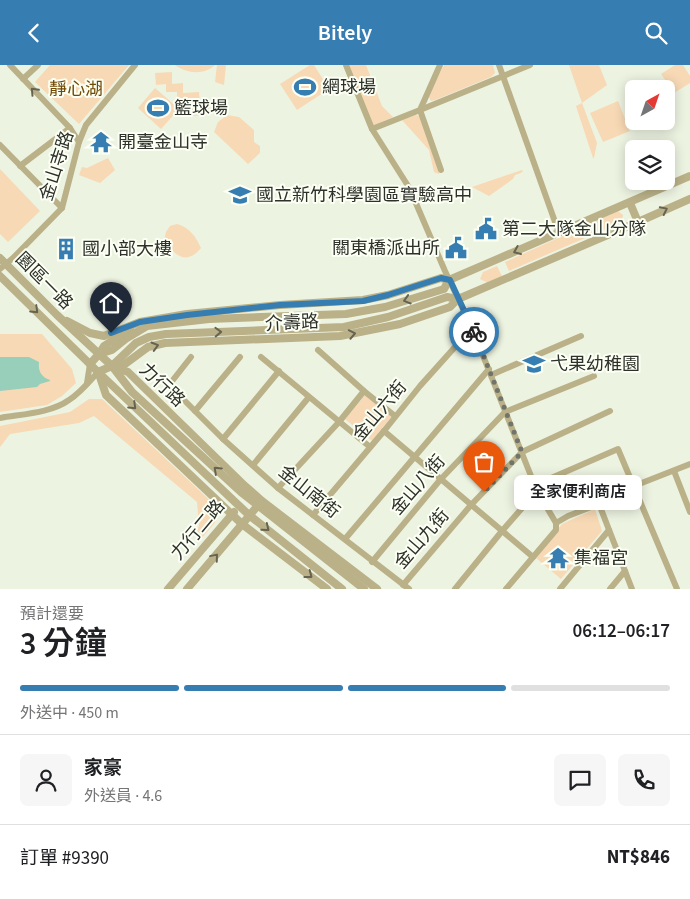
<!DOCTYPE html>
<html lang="zh-TW">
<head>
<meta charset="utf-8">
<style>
  body { margin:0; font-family:"Source Sans 3","Noto Sans TC",sans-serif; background:#f6f6f6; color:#202124; height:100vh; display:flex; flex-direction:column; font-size:19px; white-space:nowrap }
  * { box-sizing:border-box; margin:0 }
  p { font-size:16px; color:#757577 }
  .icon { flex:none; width:28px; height:28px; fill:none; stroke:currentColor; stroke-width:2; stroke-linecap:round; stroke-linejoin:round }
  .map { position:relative; height:524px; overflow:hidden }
  .drawer { display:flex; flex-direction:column; background:#fff; flex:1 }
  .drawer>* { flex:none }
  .needle { width:32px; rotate:40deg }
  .tools { position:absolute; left:625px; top:15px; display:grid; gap:10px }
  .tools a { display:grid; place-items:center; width:50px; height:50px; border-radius:8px; background:#fff; box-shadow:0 2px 12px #0003; font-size:25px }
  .pin { position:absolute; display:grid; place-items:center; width:42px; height:42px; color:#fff; margin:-51px -21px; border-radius:50% 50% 50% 0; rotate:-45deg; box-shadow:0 0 5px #0007 }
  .pin .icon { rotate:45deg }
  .courier { position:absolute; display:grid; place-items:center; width:50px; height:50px; margin:-25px; border:4px solid #367db2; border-radius:50%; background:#fff; color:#222; box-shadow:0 1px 6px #0007 }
  .bubble { position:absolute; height:35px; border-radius:8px; background:#fff; box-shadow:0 2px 12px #0003; font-size:16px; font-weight:600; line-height:35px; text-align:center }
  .head em { font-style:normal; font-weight:600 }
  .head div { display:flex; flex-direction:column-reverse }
  .head { display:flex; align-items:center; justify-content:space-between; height:85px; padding:0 20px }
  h1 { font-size:32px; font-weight:600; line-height:38px }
  .bar { display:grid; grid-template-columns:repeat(4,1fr); gap:8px 5px; align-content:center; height:60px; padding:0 20px }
  .bar i { height:6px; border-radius:4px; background:#e0e0e0 }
  .bar .active { background:#367db2 }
  .bar p { grid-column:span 4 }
  .line { display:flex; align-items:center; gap:12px; padding:0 20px; border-top:1px solid #e0e0e0 }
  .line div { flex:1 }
  .round { display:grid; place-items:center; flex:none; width:52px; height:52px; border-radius:8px; background:#f6f6f6 }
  header { display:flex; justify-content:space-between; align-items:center; height:65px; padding:0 20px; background:#367db2; color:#fff; font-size:22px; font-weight:600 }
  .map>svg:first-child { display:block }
  .green { fill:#f7d9b5 }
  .water { fill:#97cfbb }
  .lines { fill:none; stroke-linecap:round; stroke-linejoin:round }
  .minor { stroke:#bab188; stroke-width:6 }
  .tertiary { stroke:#bab188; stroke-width:8 }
  .oneway { stroke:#666450 }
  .done { stroke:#71746a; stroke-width:5; stroke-dasharray:0 9 }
  .route { stroke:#367db2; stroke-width:6 }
  .labels { text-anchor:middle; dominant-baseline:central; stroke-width:4; stroke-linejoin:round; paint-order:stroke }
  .poi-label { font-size:18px; fill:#2e302a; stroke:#fbfff4; text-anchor:start }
  .park-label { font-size:18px; fill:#724900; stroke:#fbfff4 }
  .street-label { font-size:18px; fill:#2e302a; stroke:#fbfff4 }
</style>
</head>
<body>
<header><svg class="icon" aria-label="back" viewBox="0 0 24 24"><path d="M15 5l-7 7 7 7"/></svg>Bitely<svg class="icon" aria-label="search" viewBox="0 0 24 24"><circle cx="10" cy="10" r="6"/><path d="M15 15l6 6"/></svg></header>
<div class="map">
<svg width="690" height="524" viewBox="0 0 690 524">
  <rect width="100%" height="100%" fill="#edf3e1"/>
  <g class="green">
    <path d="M50 0H129L79 59 35 17Z"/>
    <path d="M175 0H215C204 10 187 9 175 0Z"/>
    <path d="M217 0H226L224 20 215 17Z"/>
    <path d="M310 0H314L329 24 297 45 280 19Z"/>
    <path d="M348 0H366L382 41 393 52 373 61Z"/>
    <path d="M444 0H493L495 8 491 12 435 35 431 36 428 31Z"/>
    <path d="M569 0H599L607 20 582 38Z"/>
    <path d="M675 0H683L690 11V18L674 28 661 9Z"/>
    <path d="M172 7V19L183 18V28L199 27 200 40H208L210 50 192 51 191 38 177 39V27H166V19L156 20 155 8Z"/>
    <path d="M155 23 179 44 161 64 138 43Z"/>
    <path d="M618 36 630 66 603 77 590 48Z"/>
    <path d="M582 38 597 78 594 93H593L576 41Z"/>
    <path d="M227 50 239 52 254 65V77L260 81V88L248 99 214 67 218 57Z"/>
    <path d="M416 50 420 51 439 107V109L436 108 434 107 429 85 402 55Z"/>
    <path d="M108 93 115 105 100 118 79 110 82 102 87 103Z"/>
    <path d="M0 104 40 146 8 177 0 169Z"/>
    <path d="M522 105 523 106 521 108 515 110 513 114 489 131 472 122Z"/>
    <path d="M618 146 623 150 622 157 509 206 505 197Z"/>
    <path d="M177 159C189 162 196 172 201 183 186 201 175 190 164 176L166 167 170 161Z"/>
    <path d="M497 201 502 211 488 218 480 214 483 207Z"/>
    <path d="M0 269H42L72 304 76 318 62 331 47 340 0 347Z"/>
    <path d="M366 329 392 351 372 376 345 354Z"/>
    <path d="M89 334H102L218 443 217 455 202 473 196 466 199 461 197 437 94 351 79 358 10 369 0 382V361L70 347Z"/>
    <path d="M595 444 602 466 561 514 536 493 562 459Z"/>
  </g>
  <path class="water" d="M0 292H29L39 297C38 306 41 312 50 315V316L40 319 37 322 0 326Z"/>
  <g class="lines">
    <g class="minor">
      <path d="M10 0 70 63 79 77"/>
      <path d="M346 0 372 64 410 124 418 143 445 206 472 263 537 426 556 458"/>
      <path d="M499 0 559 168"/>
      <path d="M23 14 38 0"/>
      <path d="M372 64 420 45 440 0"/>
      <path d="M0 80 62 143"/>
      <path d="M20 101 70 63"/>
      <path d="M441 105 420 45 530 0"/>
      <path d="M0 204 13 193 62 143 79 77 86 60 135 0"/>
      <path d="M318 285 364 326 395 351"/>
      <path d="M191 292 169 320 195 346 240 292"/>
      <path d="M261 292 370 382"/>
      <path d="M491 310 581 271"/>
      <path d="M87 318 90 299"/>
      <path d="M195 346 223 374 278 423 409 524"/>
      <path d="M0 353C22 349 51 348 69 335 80 328 89 317 98 307"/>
      <path d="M384 366 533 492"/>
      <path d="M223 374 279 306"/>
      <path d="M253 400 309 332"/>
      <path d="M674 406 690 447"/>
      <path d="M535 420 618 384 677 524"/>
      <path d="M278 423 339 357 364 326"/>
      <path d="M599 439 632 524"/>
      <path d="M313 450 384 366 420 321 472 263"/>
      <path d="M556 458 568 451 599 439 634 421 690 399"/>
      <path d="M345 474 489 304"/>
      <path d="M372 497 440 415 505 347 594 311"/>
      <path d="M403 520 471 440 522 387 610 346"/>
      <path d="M455 524 502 466 537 426"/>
      <path d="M506 524 556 465V458"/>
      <path d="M560 524 609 465"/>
      <path d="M610 524 625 506"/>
    </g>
    <g class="tertiary">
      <path d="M630 138 638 157"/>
      <path d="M0 193 57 250 112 301 132 327 241 427 364 524"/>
      <path d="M0 211 98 307 234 436 249 450 342 524"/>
      <path d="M67 256 90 268 104 271 140 257 187 249 280 240 363 235 388 230 441 213 449 215"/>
      <path d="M99 289 104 281 130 264"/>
      <path d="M90 299 99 289 112 285 127 273 147 261 209 254 346 249 385 242 444 224 449 215 690 111"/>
      <path d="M112 301 136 278 149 272 166 269 344 262 388 252 447 232 458 234"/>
      <path d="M114 302 128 307 245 421 262 436 377 524"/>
      <path d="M98 307 112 301 125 299 148 282 165 278 340 271 400 259 450 242 458 234 638 157 690 134"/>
      <path d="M99 309 106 330 242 459 327 524"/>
      <path d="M168 524 234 447"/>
      <path d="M187 524 260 438"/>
    </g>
  </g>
  <defs><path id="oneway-chevron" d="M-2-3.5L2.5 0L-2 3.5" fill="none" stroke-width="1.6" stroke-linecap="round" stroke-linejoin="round" transform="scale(1.25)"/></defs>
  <g class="oneway">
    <use href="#oneway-chevron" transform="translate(34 26) rotate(-133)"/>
    <use href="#oneway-chevron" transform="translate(664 145) rotate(-26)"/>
    <use href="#oneway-chevron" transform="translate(517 186) rotate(157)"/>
    <use href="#oneway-chevron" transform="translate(407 235) rotate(163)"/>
    <use href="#oneway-chevron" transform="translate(35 245) rotate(44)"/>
    <use href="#oneway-chevron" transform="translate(218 267) rotate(-2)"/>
    <use href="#oneway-chevron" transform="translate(352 269) rotate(-11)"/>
    <use href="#oneway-chevron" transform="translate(155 281) rotate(-16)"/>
    <use href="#oneway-chevron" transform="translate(133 341) rotate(44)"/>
    <use href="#oneway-chevron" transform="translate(217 405) rotate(-137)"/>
    <use href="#oneway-chevron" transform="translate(266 463) rotate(39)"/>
    <use href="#oneway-chevron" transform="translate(215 492) rotate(-50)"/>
    <use href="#oneway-chevron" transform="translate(309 510) rotate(37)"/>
  </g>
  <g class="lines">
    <path class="done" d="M474 267 522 387 484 427"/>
    <path class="route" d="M111 268 140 257 187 250 280 240 363 236 388 230 441 213 450 215 474 267"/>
  </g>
  <defs>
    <g id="stadium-bare" transform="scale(1.725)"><path d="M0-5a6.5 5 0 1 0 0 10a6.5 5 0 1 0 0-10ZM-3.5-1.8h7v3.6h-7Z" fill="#367db2" stroke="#fbfff4" stroke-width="2.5" paint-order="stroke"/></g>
    <g id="temple-bare" transform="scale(1.725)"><path d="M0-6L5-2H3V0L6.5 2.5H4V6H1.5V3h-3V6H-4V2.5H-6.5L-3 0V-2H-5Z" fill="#367db2" stroke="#fbfff4" stroke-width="2.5" paint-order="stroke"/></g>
    <g id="school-bare" transform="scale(1.725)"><path d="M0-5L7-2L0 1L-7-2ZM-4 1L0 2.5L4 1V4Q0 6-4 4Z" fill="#367db2" stroke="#fbfff4" stroke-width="2.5" paint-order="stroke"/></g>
    <g id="civic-bare" transform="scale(1.725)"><path d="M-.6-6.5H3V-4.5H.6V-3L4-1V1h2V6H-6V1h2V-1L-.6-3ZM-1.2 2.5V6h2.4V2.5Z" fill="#367db2" stroke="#fbfff4" stroke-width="2.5" paint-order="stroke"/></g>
    <g id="building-bare" transform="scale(1.725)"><path d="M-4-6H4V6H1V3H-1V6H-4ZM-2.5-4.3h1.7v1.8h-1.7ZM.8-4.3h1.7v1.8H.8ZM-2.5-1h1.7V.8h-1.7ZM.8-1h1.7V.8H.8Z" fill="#367db2" stroke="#fbfff4" stroke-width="2.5" paint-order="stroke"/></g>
  </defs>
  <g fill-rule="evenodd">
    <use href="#stadium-bare" x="305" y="22"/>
    <use href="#stadium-bare" x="158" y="43"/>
    <use href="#temple-bare" x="101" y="77"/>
    <use href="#school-bare" x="240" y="130"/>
    <use href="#civic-bare" x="486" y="164"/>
    <use href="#civic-bare" x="456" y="183"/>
    <use href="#building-bare" x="66" y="184"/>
    <use href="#school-bare" x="534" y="299"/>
    <use href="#temple-bare" x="558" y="493"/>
  </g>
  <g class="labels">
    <g class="poi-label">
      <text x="322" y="22">網球場</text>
      <text x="174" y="43">籃球場</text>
      <text x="118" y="77">開臺金山寺</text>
      <text x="256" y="130">國立新竹科學園區實驗高中</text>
      <text x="502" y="164">第二大隊金山分隊</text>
      <text x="440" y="183" text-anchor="end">關東橋派出所</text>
      <text x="82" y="184">國小部大樓</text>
      <text x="550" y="299">弋果幼稚園</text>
      <text x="574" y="493">集福宮</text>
    </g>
    <g class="park-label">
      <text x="76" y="24">靜心湖</text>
    </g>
    <g class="street-label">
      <text transform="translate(57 101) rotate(-72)">金山寺路</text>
      <text transform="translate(44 216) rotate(45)">園區一路</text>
      <text transform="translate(292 258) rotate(-3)">介壽路</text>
      <text transform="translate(162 320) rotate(43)">力行路</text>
      <text transform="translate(380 346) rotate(-50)">金山六街</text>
      <text transform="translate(418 420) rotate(-49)">金山八街</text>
      <text transform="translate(309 427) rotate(39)">金山南街</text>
      <text transform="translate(198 465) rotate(-50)">力行二路</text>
      <text transform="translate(422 474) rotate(-49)">金山九街</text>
    </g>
  </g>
</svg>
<div class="tools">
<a><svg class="needle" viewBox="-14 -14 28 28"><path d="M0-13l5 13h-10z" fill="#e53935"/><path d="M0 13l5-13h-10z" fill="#757577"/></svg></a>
<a><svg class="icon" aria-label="layers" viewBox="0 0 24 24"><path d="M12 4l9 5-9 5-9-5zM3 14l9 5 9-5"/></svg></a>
</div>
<div class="pin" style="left:484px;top:427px;background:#ea580c"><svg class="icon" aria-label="bag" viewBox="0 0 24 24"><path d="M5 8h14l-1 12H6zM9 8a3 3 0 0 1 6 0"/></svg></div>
<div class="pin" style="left:111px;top:268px;background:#1f2937"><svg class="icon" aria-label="home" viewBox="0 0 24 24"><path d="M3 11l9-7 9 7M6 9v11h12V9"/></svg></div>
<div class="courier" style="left:474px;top:267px"><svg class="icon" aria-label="bike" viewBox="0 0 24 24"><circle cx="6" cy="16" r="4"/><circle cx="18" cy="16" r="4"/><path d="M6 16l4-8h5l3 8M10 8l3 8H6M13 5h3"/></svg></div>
<div class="bubble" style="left:514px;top:410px;width:128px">全家便利商店</div>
</div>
<section class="drawer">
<div class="head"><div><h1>3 分鐘</h1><p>預計還要</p></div><em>06:12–06:17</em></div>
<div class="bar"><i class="active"></i><i class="active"></i><i class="active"></i><i></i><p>外送中 · 450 m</p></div>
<div class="line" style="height:90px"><a class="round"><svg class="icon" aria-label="person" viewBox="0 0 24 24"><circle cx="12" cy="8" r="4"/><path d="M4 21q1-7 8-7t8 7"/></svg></a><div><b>家豪</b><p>外送員 · 4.6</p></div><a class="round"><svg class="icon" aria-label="chat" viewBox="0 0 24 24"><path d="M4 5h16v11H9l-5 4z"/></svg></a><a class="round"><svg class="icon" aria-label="phone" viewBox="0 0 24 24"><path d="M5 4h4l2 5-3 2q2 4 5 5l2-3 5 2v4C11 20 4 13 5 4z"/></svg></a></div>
<div class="line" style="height:65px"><div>訂單 #9390</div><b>NT$846</b></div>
</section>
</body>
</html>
